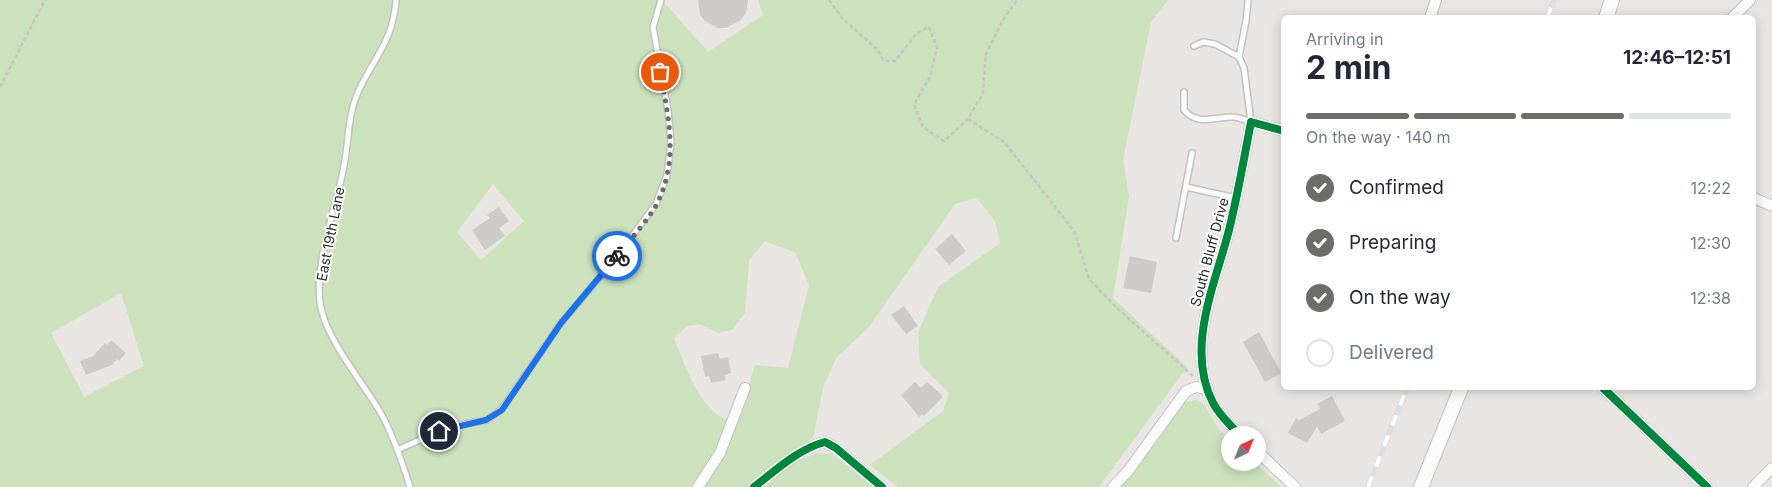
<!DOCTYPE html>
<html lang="en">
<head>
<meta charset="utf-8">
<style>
  body { margin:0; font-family:Inter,sans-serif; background:#f6f6f7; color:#1f2937; height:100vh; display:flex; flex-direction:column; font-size:19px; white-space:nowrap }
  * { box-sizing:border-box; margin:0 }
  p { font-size:16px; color:#747a83 }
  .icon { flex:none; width:28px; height:28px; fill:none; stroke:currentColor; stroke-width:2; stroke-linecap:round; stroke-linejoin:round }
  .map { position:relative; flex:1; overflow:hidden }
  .sheet { position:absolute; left:1281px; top:15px; width:475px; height:375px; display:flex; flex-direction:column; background:#fff; border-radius:8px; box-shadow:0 2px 12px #0003 }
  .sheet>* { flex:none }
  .needle { width:32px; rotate:43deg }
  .buttons { position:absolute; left:1221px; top:426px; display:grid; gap:10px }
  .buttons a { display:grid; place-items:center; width:45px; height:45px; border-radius:50%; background:#fff; box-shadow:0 2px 12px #0003; font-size:25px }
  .pin { position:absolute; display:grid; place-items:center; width:42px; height:42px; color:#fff; margin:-21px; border:2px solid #fff; border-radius:50%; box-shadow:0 1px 5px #0007 }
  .courier { position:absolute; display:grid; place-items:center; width:50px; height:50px; margin:-25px; border:4px solid #1a73e8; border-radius:50%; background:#fff; color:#222; box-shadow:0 1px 6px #0007 }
  .summary em { font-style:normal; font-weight:700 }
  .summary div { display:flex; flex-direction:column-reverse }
  .summary { display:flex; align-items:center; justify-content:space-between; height:85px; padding:0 25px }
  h1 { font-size:32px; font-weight:700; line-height:38px }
  .bar { display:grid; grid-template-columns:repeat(4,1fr); gap:8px 5px; align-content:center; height:60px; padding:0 25px }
  .bar i { height:6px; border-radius:4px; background:#e0e1e3 }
  .bar .active { background:#6d6c6b }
  .bar p { grid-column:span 4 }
  ol { padding:0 25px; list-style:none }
  li { display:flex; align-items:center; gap:15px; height:55px }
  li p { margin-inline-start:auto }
  li .icon { padding:5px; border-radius:50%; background:#6d6c6b; color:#fff; stroke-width:4 }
  li:last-child { color:#747a83 }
  li i { width:28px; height:28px; border:2px solid #e0e1e3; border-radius:50% }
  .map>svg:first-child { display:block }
  .green { fill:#cbe2bd; fill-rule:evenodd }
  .building { fill:#cdcbc9 }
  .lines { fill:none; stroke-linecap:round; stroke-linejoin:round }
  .service-casing { stroke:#c2c2c2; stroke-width:8 }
  .minor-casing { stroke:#c2c2c2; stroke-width:12 }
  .secondary-casing { stroke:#c2c2c2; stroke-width:16 }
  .path { stroke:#c6c6c6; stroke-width:2.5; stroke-dasharray:4 2.5; stroke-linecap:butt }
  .service { stroke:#fcfbfb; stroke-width:5 }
  .minor { stroke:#fcfbfb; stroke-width:10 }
  .secondary { stroke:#fcfbfb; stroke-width:14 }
  .rail-casing { stroke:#dedddf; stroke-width:5.5 }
  .rail { stroke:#fff; stroke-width:4; stroke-dasharray:11; stroke-linecap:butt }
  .cycleway-casing { stroke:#fff; stroke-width:11 }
  .cycleway { stroke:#00873e; stroke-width:8 }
  .done { stroke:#6d6c6b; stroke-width:5; stroke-dasharray:0 9 }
  .route { stroke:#1a73e8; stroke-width:6 }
  .labels { text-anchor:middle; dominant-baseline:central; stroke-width:4; stroke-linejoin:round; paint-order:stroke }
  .street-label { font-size:14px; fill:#2b2b2b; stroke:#fff }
</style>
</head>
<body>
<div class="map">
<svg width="1772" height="487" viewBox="0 0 1772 487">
  <rect width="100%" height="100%" fill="#e8e5e2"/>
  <g class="green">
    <path d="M0 0H662L708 52 763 15 758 0H1168L1151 22 1123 160 1129 196 1113 298 1187 367 1099 487H898L870 465 943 411 949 393 920 364 918 333 938 287 1000 243 995 221 977 198 955 204 869 327 836 358 823 388 813 438 748 487H0ZM493 184 524 221 481 260 457 232ZM765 241 796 253 809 286 788 368 755 365 736 424C700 414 687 370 674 338L687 326 700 324 718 333 732 330 745 313 749 260ZM121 293 144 366 84 397 51 333Z"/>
    <path d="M1197 400 1204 404 1219 430 1230 440V462L1255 463 1281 487H1119L1181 406 1185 402Z"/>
    <path d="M817 453 832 454 873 487H763L794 463Z"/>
  </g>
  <g class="building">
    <path d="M698 0H748L746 13 741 20 726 28H718L705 21 700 15Z"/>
    <path d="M499 207 509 221 499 228 505 236 485 250 472 230 490 218 487 215Z"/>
    <path d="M952 234 966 251 949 265 935 249Z"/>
    <path d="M1130 256 1157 262 1151 293 1123 288Z"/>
    <path d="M904 306 918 326 906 334 891 315Z"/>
    <path d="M1259 332 1281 373 1265 382 1243 342Z"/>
    <path d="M111 340 126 353 119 361 117 359 112 365 86 375 80 361 93 356 105 343 107 345Z"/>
    <path d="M718 353 720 359 728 357 731 373 725 375 726 380 711 383 709 376 705 377 701 356Z"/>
    <path d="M915 382 921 388 927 382 942 395V398L924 416 922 414 919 417 901 395Z"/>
    <path d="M1332 396 1345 421 1321 434 1317 426 1307 443 1288 433 1296 418 1299 420 1320 409 1317 404Z"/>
  </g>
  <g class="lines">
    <g class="service-casing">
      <g id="service">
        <path d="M396 0C393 41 375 56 359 90 347 115 349 144 343 171 335 210 311 274 322 312 330 343 362 382 379 410 393 434 402 461 410 487"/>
        <path d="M1239 57 1246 21 1248 0"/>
        <path d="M1184 92V110C1197 126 1215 117 1232 117 1239 117 1245 120 1251 122L1244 68 1239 57 1215 44 1203 42 1194 46"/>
        <path d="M1186 187 1236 198"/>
        <path d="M1176 238 1192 153"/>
        <path d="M397 450 449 427 487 420 502 409 561 323 612 263 656 204 667 175 671 142 668 111 653 27 661 0"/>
      </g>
    </g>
    <g class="minor-casing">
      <g id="minor">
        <path d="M1430 18 1436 0"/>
        <path d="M1732 18 1750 0"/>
        <path d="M1754 198 1772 206"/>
        <path d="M1603 388 1707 487"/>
        <path d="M1240 435C1230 425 1220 416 1213 403 1185 348 1215 285 1229 230 1238 194 1244 158 1251 122L1284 131"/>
        <path d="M1258 452 1295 487"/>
        <path d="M698 487 720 453 745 388"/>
        <path d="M754 487C775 471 798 449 825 442L836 448 882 487"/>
        <path d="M1113 487 1128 471 1186 391 1196 387 1208 389"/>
        <path d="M1753 487 1772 468"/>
      </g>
    </g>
    <g class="secondary-casing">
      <g id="secondary">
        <path d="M1606 18 1612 0"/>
        <path d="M1421 487 1461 388"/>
      </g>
    </g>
    <g class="path">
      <path d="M829 0 842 18 877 49 884 61H895L917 33 929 27 937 48 930 77 914 104 923 127 944 141 968 119 983 93 986 54 1003 20 1017 0"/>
      <path d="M0 87 45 0"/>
      <path d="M968 119 1004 142 1053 204 1075 233 1089 279 1117 308 1193 376"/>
    </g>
    <use href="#service" class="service"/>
    <use href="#minor" class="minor"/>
    <use href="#secondary" class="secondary"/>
    <g class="rail-casing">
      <g id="rail">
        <path d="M1547 18 1554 0"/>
        <path d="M1368 487 1407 388"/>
      </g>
    </g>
    <use href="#rail" class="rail"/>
    <g class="cycleway-casing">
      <g id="cycleway">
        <path d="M1603 388 1707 487"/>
        <path d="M1240 435C1230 425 1220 416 1213 403 1185 348 1215 285 1229 230 1238 194 1244 158 1251 122L1284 131"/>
        <path d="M754 487C775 471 798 449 825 442L836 448 882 487"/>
      </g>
    </g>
    <use href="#cycleway" class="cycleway"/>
  </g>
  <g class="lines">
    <path class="done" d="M617 256C630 239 652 217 660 197 678 155 668 114 660 72"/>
    <path class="route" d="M439 431 486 420 502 410 561 323 617 256"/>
  </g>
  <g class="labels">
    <g class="street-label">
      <text transform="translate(330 234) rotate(-79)">East 19th Lane</text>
      <text transform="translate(1209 252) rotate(-75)">South Bluff Drive</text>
    </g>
  </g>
</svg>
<div class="buttons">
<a><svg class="needle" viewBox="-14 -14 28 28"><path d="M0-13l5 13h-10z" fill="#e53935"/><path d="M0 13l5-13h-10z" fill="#747a83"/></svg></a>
</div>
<div class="pin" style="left:660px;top:72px;background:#ea580c"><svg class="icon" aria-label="bag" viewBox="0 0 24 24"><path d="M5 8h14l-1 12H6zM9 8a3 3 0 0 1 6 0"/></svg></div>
<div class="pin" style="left:439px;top:431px;background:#1f2937"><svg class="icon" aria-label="home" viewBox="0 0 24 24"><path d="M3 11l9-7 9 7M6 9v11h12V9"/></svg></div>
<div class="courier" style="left:617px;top:256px"><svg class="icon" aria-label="bike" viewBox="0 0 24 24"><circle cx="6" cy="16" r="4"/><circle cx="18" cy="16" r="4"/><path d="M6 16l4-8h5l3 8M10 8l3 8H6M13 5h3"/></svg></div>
<section class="sheet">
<div class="summary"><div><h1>2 min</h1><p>Arriving in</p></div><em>12:46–12:51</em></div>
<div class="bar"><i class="active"></i><i class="active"></i><i class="active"></i><i></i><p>On the way · 140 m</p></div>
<ol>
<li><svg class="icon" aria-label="check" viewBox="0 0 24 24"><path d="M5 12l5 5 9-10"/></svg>Confirmed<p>12:22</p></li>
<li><svg class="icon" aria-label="check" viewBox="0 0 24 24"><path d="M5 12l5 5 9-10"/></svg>Preparing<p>12:30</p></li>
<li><svg class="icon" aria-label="check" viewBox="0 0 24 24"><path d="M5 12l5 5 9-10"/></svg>On the way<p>12:38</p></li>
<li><i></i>Delivered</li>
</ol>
</section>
</div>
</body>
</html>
